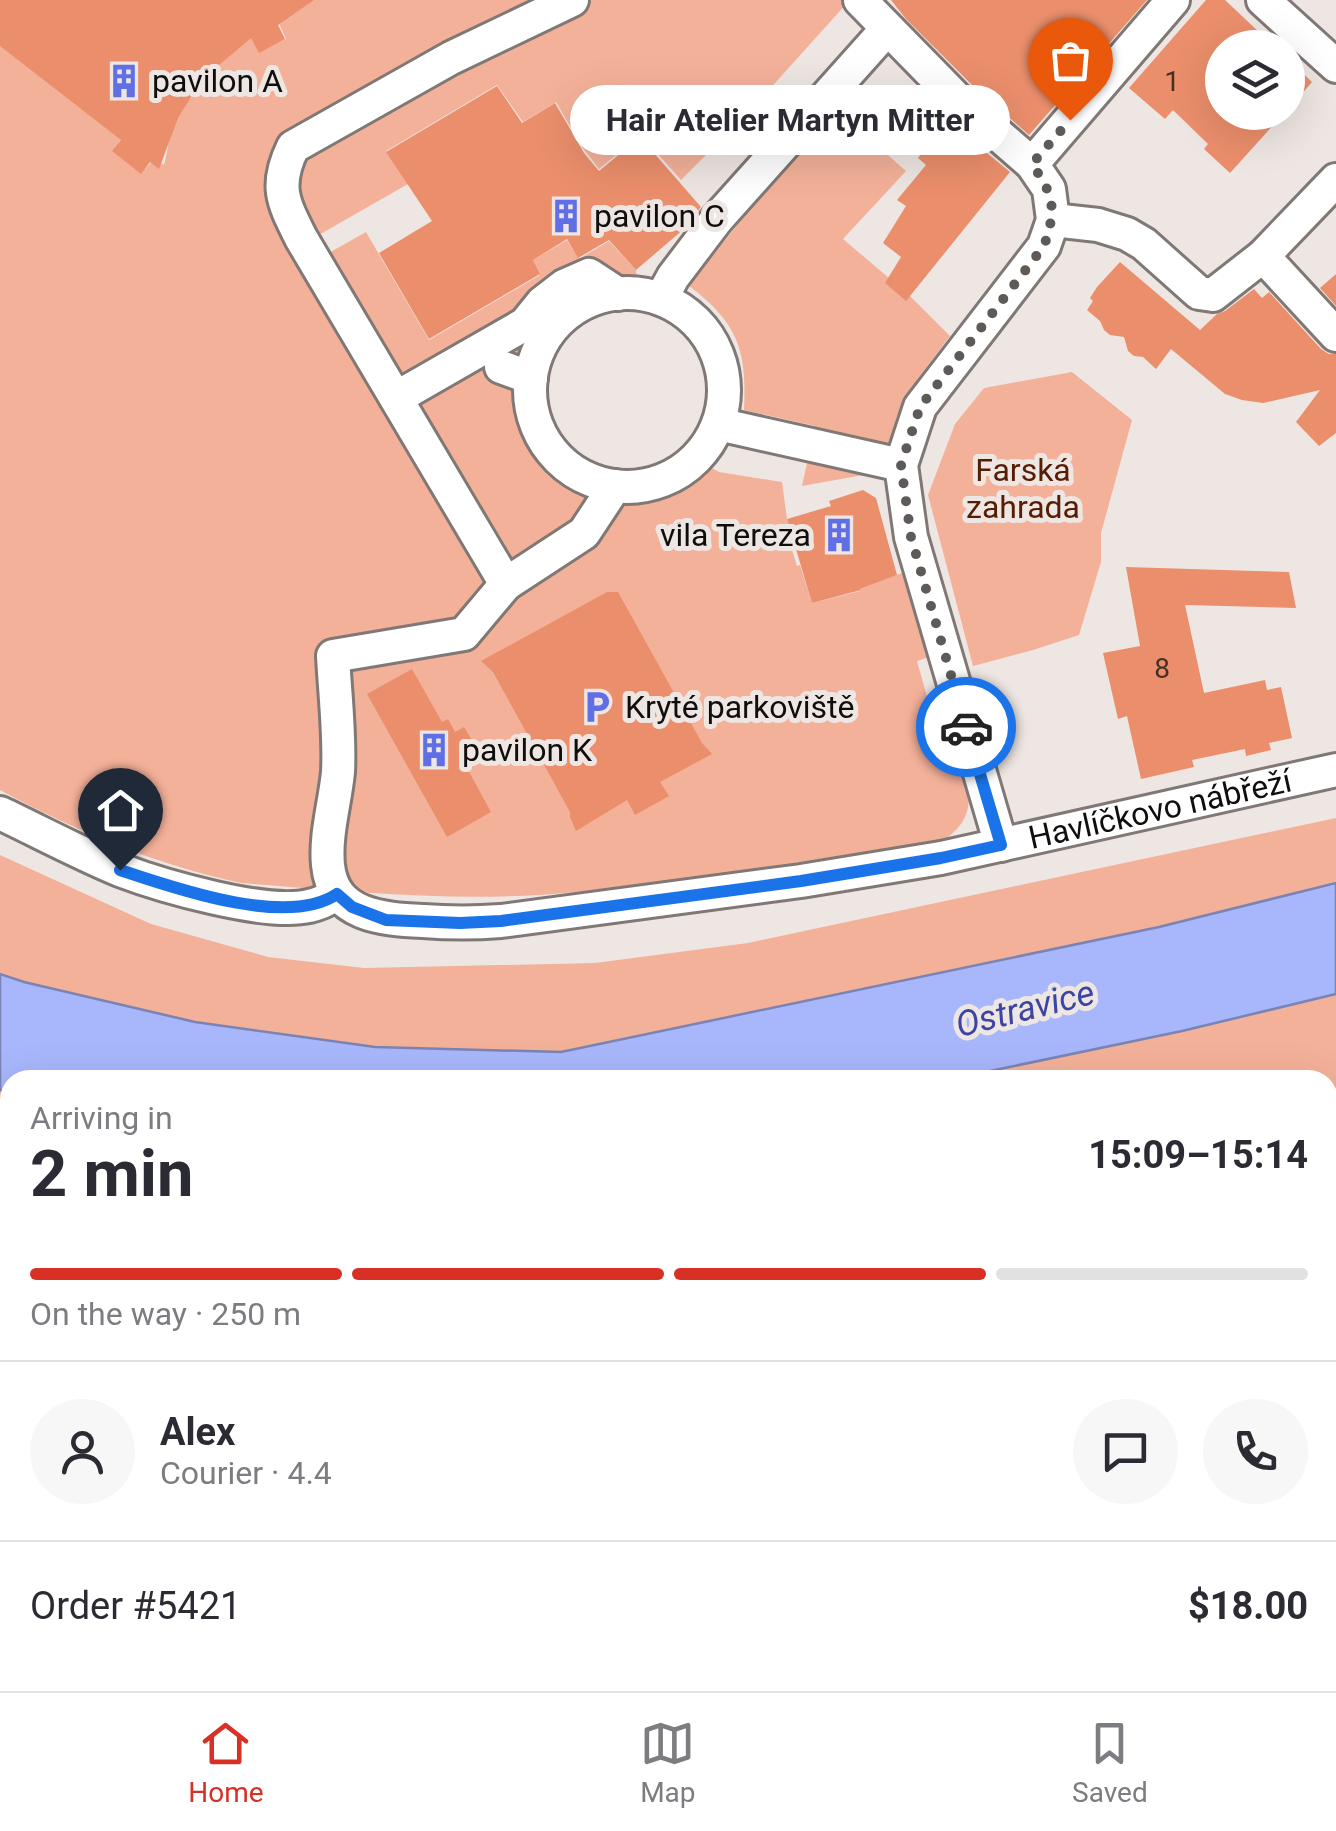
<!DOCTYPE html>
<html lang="en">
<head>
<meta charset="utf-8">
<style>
  body { margin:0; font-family:Roboto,sans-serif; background:#f7f7f7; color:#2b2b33; height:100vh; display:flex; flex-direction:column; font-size:38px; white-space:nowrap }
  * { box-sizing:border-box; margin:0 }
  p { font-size:32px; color:#7c7c81 }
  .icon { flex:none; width:55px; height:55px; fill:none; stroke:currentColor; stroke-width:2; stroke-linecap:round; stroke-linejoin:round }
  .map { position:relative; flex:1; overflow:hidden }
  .details { position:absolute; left:0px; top:1070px; width:1338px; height:622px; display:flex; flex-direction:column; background:#fff; border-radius:30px 30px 0 0; box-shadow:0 10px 40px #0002 }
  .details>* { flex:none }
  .controls { position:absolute; left:1205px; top:30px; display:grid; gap:20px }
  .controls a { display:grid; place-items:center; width:100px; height:100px; border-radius:50%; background:#fff; box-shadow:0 10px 40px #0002; font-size:50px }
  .pin { position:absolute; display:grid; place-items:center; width:85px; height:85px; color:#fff; margin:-102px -42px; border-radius:50% 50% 50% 0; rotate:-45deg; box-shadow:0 0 10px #0007 }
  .pin .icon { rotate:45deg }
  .courier { position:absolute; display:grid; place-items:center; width:100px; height:100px; margin:-50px; border:8px solid #1a73e8; border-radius:50%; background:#fff; color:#222; box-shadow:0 2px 12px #0007 }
  .bubble { position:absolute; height:70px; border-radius:35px; background:#fff; box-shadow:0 10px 40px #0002; font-size:32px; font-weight:700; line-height:70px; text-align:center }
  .overview em { font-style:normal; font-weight:700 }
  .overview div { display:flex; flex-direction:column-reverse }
  .overview { display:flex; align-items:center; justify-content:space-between; height:170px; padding:0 30px }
  h1 { font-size:65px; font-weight:700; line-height:75px }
  .bar { display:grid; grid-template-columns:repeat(4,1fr); gap:15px 10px; align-content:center; height:120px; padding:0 30px }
  .bar i { height:12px; border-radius:8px; background:#e1e1e2 }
  .bar .current { background:#d93025 }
  .bar p { grid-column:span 4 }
  .line { display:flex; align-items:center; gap:25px; padding:0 30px; border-top:2px solid #e1e1e2 }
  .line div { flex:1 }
  .round { display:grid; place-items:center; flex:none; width:105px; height:105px; border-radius:52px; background:#f7f7f7 }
  .tab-bar { display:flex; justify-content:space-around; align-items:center; height:140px; border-top:2px solid #e1e1e2; background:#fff; font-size:28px; color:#7c7c81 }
  .tab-bar a { display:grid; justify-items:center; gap:5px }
  .tab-bar .current { color:#d93025 }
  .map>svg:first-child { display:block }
  .built { fill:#ebdad4 }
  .green { fill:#f4b199 }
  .water { fill:#a8b7fb; stroke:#7a84b4; stroke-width:2.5 }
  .building { fill:#eb8e6c }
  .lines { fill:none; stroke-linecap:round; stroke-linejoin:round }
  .minor-casing { stroke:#7f7875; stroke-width:38 }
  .major-casing { stroke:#7f7875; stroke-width:45 }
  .minor { stroke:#fff; stroke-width:32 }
  .major { stroke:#fff; stroke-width:40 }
  .done { stroke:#5e5a58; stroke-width:10; stroke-dasharray:0 18 }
  .route { stroke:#1a73e8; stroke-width:12 }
  .labels { text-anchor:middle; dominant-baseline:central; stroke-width:10; stroke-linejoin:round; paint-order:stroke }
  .number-label { font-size:28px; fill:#472e25 }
  .poi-label { font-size:32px; fill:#100e0d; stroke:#eee6e2; text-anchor:start }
  .park-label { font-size:32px; fill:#561d04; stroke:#eee6e2 }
  .street-label { font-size:32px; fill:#100e0d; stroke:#eee6e2 }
  .water-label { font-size:35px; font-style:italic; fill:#3c44a4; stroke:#eee6e2 }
</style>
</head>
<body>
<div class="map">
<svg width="1336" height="1691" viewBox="0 0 1336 1691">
  <rect width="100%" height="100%" fill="#eee6e2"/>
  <path class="built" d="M1336 1371V1691H961L947 1683 1328 1682V1374Z"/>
  <g class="green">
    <path d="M312 0H846L848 2 748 113 681 180 641 135 599 169 582 147 556 102 523 122 497 85 386 151 408 184 317 236 327 254 366 232 429 340 540 275 533 260 567 240 579 259 609 241 636 270 639 294C624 294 609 294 594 299 507 332 511 461 603 483 638 492 667 481 695 459L719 472 782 482 787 519 795 548 792 550 797 566 800 565 812 603 860 591V589L907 571 932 656 917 661 947 768 963 764C971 795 975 819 945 839 815 859 684 884 553 894 449 902 345 891 241 883 154 864 78 832 0 790V37L124 135 116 147 145 169 154 159 164 165C167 154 168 143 171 133 182 96 226 58 255 34L263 48 286 39 278 21Z"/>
    <path d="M838 111 906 171 843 239 909 295 950 336 917 380 896 419 885 471 802 486 815 426 744 410C747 350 738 323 689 286L772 181Z"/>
    <path d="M1072 372 1132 420 1101 533V562L1079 635 1033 650 973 666 928 495 955 424 984 388Z"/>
    <path d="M1336 818V883L1159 927 561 1052 375 1047 195 1022 24 982 0 974V855L151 924 268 957 364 968 595 963 748 943Z"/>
    <path d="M1336 994V1234L1328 1236V1080H947L1182 1031Z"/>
    <path d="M0 1090 10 1093V1342L0 1340Z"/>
    <path d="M0 1436 10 1438V1682H1206L1208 1691H0Z"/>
  </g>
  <path class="water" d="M1336 883V994L1182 1031 947 1080H10V1093L0 1090V974L24 982 195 1022 375 1047 561 1052 1159 927Z"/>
  <g class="building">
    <path d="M0 0H314L278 25 285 39 259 53 251 38 210 73 196 89 178 118 159 169 150 162 141 174 112 151 121 140 0 46Z"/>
    <path d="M891 0H1147L1029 135 970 83 906 19Z"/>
    <path d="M1206 0H1225L1276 48H1222V112H1285L1230 173 1204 149 1208 144 1173 110 1165 119 1129 88Z"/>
    <path d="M1288 59 1312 82 1288 110Z"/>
    <path d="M497 86 522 123 555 103 584 153 599 171 640 137 701 207 685 228 636 270 609 240 578 258 567 239 533 260 540 274 429 339 379 253 432 221 386 152Z"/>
    <path d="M947 120 1010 172 906 301 885 283 901 257 883 243 906 206 897 200 926 165 918 158Z"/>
    <path d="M1120 262 1200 330 1217 314 1225 311 1254 289 1262 298 1269 292 1321 349 1329 354H1336V433L1319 446 1296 422 1320 390 1263 403 1242 400 1225 394 1171 349 1156 369 1143 357 1134 356 1128 351 1124 337 1110 335 1104 330 1100 321 1087 310 1093 301 1090 298 1097 287Z"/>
    <path d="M1336 274V306L1320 288Z"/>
    <path d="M863 490 876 498 897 575 860 589 861 590 812 603 787 519 831 506 829 501Z"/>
    <path d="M1126 567 1289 572 1296 608 1185 605 1204 693 1265 680 1267 690 1281 687 1292 738 1269 743 1271 750 1246 756 1245 749 1192 760 1194 767 1141 779 1127 716 1118 719 1103 653 1140 646Z"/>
    <path d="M607 592H618L702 743 712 754 660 782 669 796 635 815 627 800 576 831 570 817V812L493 672 481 661Z"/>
    <path d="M412 669 442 722 448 719 455 732 464 727 475 745 462 759 491 812 447 837 367 694Z"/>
  </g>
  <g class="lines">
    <g class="minor-casing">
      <g id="minor">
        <path id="s1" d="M572 0 451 58 293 147C274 186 283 202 301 238L506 584 464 634 333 656C335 695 340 734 338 772 335 803 325 835 328 865 333 916 382 919 423 921 449 923 475 923 501 921L801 881 941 858 1336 770"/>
        <path d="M860 0 956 98 1032 164 1049 189 1053 220 1044 246 920 407 901 465 911 537 1001 845"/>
        <path d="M1263 0 1336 66"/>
        <path d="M1032 164 1173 0"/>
        <path d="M1053 220 1098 225 1127 234 1144 244 1199 293 1213 295 1263 256 1336 180"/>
        <path d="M1263 256 1336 335"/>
        <circle cx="627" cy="390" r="97"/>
        <path d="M661 299 673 277 717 219 887 29"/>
        <path d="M501 367 531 378"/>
        <path d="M396 398 525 324 542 303 564 286 589 275 618 294"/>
        <path d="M718 424 901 465"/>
        <path d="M506 584 584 533 615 486"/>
        <path d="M0 813C40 832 79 853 120 870 162 886 266 916 309 906 319 904 329 899 337 894"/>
        <path d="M1252 1682 1254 1691"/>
      </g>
    </g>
    <g class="major-casing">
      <g id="major">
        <path d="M1328 1270 1336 1268"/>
        <path d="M1328 1314 1336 1312"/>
        <path d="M0 1383 10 1384"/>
        <path d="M0 1436 10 1438"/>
      </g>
    </g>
    <use href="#minor" class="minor"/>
    <use href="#major" class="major"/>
  </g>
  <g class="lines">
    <path class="done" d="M966 727 911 537 901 465 920 407 1044 246C1057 208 1054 196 1032 164L1070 120"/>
    <path class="route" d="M120 870C174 888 287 928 337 894L352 907 386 920 460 923 501 921 801 881 941 858 1001 845 966 727"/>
  </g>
  <defs>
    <g id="building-bare" transform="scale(2.7)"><path d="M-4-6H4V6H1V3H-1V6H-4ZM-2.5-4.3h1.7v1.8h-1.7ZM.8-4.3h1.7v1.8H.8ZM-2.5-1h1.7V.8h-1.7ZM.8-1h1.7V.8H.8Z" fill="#616fe7" stroke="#eee6e2" stroke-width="2.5" paint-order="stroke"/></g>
    <g id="parking-bare" transform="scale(2.7)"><path d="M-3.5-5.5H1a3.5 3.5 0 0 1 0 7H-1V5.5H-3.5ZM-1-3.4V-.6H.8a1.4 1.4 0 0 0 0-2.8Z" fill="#616fe7" stroke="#eee6e2" stroke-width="2.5" paint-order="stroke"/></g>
  </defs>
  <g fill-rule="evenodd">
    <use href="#building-bare" x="124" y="81"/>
    <use href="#building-bare" x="566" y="216"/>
    <use href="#building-bare" x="839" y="535"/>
    <use href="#parking-bare" x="597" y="707"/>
    <use href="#building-bare" x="434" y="750"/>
  </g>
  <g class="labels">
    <g class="number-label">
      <text x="1172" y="81">1</text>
      <text x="1162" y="668">8</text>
    </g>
    <g class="poi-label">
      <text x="152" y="81">pavilon A</text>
      <text x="594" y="216">pavilon C</text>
      <text x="811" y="535" text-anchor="end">vila Tereza</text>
      <text x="625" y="707">Kryté parkoviště</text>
      <text x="462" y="750">pavilon K</text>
    </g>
    <g class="park-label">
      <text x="1023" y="470">Farská<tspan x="1023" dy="37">zahrada</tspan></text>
    </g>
    <g class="street-label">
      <text stroke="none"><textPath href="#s1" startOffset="2092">Havlíčkovo nábřeží</textPath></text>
    </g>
    <g class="water-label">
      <text transform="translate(1025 1009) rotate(-14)">Ostravice</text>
    </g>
  </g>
</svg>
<div class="controls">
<a><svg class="icon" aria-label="layers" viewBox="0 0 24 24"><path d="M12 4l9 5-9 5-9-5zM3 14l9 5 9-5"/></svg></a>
</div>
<div class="pin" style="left:1070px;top:120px;background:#ea580c"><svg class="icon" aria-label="bag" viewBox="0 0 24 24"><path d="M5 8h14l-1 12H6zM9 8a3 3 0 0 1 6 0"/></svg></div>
<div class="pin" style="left:120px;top:870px;background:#1f2937"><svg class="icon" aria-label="home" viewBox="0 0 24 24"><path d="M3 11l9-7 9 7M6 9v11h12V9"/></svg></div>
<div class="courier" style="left:966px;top:727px"><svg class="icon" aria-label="car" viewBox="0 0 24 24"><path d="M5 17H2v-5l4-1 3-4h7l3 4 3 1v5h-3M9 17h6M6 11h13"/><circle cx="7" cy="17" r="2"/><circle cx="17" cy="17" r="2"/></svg></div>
<div class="bubble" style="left:570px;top:85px;width:440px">Hair Atelier Martyn Mitter</div>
<section class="details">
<div class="overview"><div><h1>2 min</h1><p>Arriving in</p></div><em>15:09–15:14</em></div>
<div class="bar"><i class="current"></i><i class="current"></i><i class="current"></i><i></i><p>On the way · 250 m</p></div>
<div class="line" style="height:180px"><a class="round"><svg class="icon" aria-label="person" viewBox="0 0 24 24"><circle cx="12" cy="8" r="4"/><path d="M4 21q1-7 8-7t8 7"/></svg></a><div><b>Alex</b><p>Courier · 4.4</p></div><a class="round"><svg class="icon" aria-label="chat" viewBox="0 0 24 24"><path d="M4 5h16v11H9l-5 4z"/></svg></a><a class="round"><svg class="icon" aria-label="phone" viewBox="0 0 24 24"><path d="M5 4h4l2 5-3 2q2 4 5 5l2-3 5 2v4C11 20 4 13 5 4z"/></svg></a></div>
<div class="line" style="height:130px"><div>Order #5421</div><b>$18.00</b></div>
</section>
</div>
<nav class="tab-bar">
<a class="current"><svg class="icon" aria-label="home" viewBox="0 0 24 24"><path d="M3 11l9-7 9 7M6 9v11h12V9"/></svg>Home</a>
<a><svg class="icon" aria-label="map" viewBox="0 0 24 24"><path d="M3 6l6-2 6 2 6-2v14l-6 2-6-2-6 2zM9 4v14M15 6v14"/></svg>Map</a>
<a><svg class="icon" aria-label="saved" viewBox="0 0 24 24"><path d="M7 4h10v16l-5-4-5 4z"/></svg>Saved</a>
</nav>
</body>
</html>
